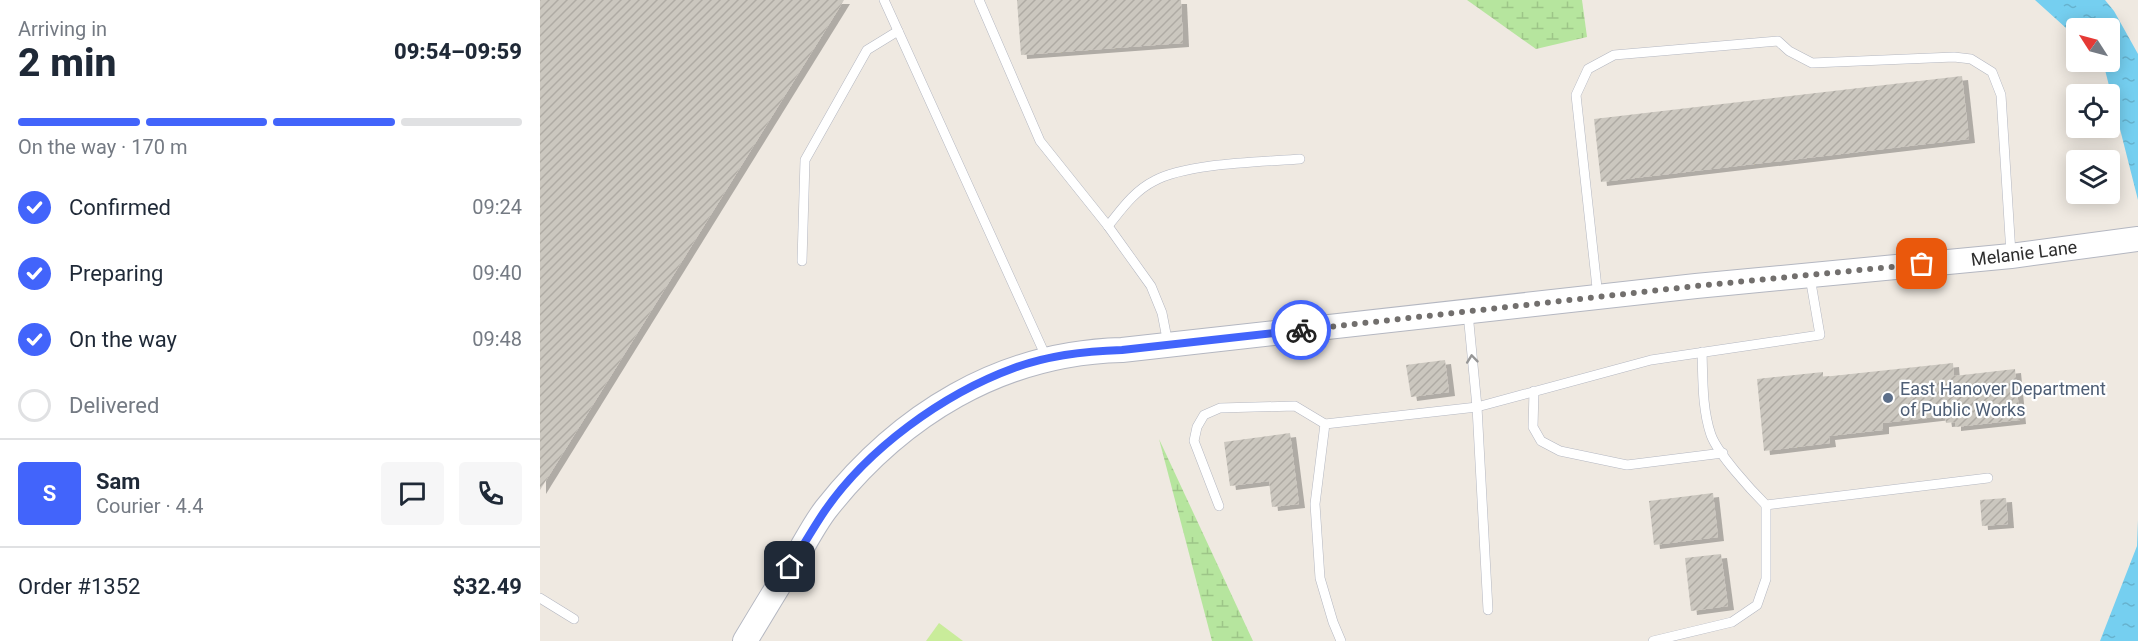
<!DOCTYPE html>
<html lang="en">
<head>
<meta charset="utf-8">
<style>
  body { margin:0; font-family:Roboto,sans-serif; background:#f6f6f7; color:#1f2937; height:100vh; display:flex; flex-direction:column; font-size:22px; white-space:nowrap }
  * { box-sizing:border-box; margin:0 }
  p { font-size:20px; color:#747a83 }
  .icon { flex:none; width:33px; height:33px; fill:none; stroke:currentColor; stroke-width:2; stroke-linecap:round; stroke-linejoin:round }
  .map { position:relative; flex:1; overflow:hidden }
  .details { display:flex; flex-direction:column; background:#fff; width:540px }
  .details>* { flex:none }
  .needle { width:39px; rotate:306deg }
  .fabs { position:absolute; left:1526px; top:18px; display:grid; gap:12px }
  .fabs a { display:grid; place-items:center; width:54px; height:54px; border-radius:6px; background:#fff; box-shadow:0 3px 15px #0003; font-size:30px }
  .pin { position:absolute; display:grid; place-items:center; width:51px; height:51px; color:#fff; margin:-26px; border-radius:12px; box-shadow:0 3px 9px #0006 }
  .courier { position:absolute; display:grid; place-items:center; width:60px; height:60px; margin:-30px; border:4px solid #4264fb; border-radius:50%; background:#fff; color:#222; box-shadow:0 2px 8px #0007 }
  .headline em { font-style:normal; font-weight:800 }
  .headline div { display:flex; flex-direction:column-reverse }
  .headline { display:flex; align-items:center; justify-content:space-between; height:102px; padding:0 18px }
  h1 { font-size:39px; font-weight:800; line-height:45px }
  .bar { display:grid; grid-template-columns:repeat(4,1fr); gap:9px 6px; align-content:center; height:72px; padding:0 18px }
  .bar i { height:8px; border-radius:4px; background:#e0e1e3 }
  .bar .current { background:#4264fb }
  .bar p { grid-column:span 4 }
  .line { display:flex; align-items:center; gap:15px; padding:0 18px; border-top:2px solid #e0e1e3 }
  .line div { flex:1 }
  .round { display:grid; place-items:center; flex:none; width:63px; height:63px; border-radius:6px; background:#f6f6f7 }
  ol { padding:0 18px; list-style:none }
  li { display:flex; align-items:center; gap:18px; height:66px }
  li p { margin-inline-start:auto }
  li .icon { padding:6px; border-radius:50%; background:#4264fb; color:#fff; stroke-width:4 }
  li:last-child { color:#747a83 }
  li i { width:33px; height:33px; border:3px solid #e0e1e3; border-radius:50% }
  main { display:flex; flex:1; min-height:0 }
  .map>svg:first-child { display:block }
  .wetland { fill:url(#wetland-marsh) }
  .pitch { fill:#c9ec9a }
  .water { fill:url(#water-ripples) }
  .building { fill:url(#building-hatch); filter:url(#shadow) }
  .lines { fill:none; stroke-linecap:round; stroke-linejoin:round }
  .service-casing { stroke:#b4b7c1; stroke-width:10 }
  .tertiary-casing { stroke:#b4b7c1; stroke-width:26 }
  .service { stroke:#fff; stroke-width:9 }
  .tertiary { stroke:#fff; stroke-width:24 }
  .oneway { stroke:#969696 }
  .done { stroke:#726f6d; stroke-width:6; stroke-dasharray:0 10.8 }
  .route { stroke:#4264fb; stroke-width:8 }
  .service-dot { fill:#5c6f8a; stroke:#fff; stroke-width:2 }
  .labels { text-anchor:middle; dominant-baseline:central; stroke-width:4.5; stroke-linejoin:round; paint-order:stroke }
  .street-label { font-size:18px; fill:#2e2e2e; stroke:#fff }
  .service-label { font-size:18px; fill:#4e5e75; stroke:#fff; text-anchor:start }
</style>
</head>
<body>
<main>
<section class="details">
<div class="headline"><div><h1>2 min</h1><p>Arriving in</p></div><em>09:54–09:59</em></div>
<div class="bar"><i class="current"></i><i class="current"></i><i class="current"></i><i></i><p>On the way · 170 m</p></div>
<ol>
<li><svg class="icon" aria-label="check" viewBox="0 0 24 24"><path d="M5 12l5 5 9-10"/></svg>Confirmed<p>09:24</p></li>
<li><svg class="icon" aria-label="check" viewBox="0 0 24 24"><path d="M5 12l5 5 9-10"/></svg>Preparing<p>09:40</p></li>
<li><svg class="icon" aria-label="check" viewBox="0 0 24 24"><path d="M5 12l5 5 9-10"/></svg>On the way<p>09:48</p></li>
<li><i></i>Delivered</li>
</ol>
<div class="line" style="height:108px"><b class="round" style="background:#4264fb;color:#fff">S</b><div><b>Sam</b><p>Courier · 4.4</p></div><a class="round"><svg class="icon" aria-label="chat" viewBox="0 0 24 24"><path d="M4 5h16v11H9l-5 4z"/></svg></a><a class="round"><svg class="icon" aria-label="phone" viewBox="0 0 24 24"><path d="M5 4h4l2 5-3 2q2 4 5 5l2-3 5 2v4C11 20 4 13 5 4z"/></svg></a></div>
<div class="line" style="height:78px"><div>Order #1352</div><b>$32.49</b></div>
</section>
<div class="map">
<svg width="1598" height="641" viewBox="0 0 1598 641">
  <defs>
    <pattern id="wetland-marsh" width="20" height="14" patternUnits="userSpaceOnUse" patternTransform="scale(1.5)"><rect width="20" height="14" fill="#b6e59e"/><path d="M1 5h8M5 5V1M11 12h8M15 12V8" fill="none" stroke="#9dc588"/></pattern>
    <pattern id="water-ripples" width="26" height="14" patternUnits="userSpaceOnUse" patternTransform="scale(1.5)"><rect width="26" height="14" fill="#75cff0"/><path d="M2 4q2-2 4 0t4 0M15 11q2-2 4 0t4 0" fill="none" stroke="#66b2ce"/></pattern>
    <pattern id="building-hatch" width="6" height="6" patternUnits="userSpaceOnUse" patternTransform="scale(1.5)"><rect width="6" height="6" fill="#cbc7bf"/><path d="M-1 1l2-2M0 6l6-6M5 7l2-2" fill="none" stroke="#afaba4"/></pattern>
    <filter id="shadow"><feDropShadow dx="6" dy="4" stdDeviation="0" flood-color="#0004"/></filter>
  </defs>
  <rect width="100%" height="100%" fill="#efe9e1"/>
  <g class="wetland">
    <path d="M927 0H1042L1047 37 996 49Z"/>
    <path d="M619 439 713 641H672Z"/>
  </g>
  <path class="pitch" d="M399 623 423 641H386Z"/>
  <g class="water">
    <path d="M1495 0H1565L1574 11 1598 54V200L1563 62H1569V28H1536V37Z"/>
    <path d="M1598 520V641H1560L1597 546Z"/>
  </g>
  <g class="building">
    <path d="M0 0H304L0 490Z"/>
    <path d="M477 0H641L643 43 481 55Z"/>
    <path d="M1422 76 1429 139 1061 182 1054 119Z"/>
    <path d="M905 360 909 392 871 397 866 365Z"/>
    <path d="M1413 363 1414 376 1475 369 1480 420 1415 427V422L1406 423 1405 416 1343 423V430L1289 436 1290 443 1224 451 1217 379 1283 372V377Z"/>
    <path d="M750 433 759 504 732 507 729 481 690 486 684 442Z"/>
    <path d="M1173 493 1178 537 1114 545 1109 501Z"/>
    <path d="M1466 498 1468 524 1442 526 1440 500Z"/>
    <path d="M1181 554 1188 606 1151 611 1145 558Z"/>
  </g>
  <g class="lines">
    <g class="service-casing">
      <g id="service">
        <path d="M344 0 507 359"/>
        <path d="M439 0 500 141 568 226 611 286 622 313 628 344"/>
        <path d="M568 226C581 210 594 191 614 181 647 163 721 162 760 159"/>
        <path d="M262 261 265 160 327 50 358 31"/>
        <path d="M1058 297 1036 95 1048 69 1074 55 1238 41 1249 51 1272 63 1414 57 1431 59 1452 72 1461 95 1471 254"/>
        <path d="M928 313 937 407 948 610"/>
        <path d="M1162 352C1163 379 1162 409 1171 435 1178 454 1211 490 1226 505L1448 478"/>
        <path d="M994 391 993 427 1001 441 1020 451 1087 465 1183 453"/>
        <path d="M679 506 654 441 657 427 664 415 680 408 755 406 785 424"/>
        <path d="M0 598 34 619"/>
        <path d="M801 641 793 622 780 578 775 504 785 424 937 407 1111 360 1280 335 1270 277"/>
        <path d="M1113 641 1192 622 1217 605 1226 579V505"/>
      </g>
    </g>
    <g class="tertiary-casing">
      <path id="tertiary" d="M205 641C223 611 241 581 260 551 268 537 276 522 286 509 360 415 460 353 582 350L1156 286 1471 256 1598 239"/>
    </g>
    <use href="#service" class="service"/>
    <use href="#tertiary" class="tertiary"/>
  </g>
  <defs><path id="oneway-chevron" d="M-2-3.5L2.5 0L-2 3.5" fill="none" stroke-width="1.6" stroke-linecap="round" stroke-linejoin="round" transform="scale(1.5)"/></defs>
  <use class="oneway" href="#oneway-chevron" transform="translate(932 359) rotate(-96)"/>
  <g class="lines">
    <path class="done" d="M761 330 1156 286 1382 264"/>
    <path class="route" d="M250 567C261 549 272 530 284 512 327 449 403 394 474 368 509 355 545 351 582 350L761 330"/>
  </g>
  <circle class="service-dot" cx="1348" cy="398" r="6"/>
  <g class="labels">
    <g class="street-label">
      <text transform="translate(1484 253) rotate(-7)">Melanie Lane</text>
    </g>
    <g class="service-label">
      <text x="1360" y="388">East Hanover Department<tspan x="1360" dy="21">of Public Works</tspan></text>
    </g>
  </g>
</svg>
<div class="fabs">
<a><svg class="needle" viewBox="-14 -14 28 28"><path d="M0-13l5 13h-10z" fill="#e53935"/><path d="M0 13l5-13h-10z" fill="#747a83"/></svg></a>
<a><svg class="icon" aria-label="locate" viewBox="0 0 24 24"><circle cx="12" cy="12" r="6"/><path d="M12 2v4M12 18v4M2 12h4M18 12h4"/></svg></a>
<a><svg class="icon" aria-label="layers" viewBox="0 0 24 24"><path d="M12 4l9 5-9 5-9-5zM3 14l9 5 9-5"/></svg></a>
</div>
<div class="pin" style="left:1382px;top:264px;background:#ea580c"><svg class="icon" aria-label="bag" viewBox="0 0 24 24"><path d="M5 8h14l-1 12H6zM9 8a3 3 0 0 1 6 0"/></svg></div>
<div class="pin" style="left:250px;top:567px;background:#1f2937"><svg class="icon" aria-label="home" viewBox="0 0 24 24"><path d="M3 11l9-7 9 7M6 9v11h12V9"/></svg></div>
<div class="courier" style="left:761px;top:330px"><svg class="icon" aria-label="bike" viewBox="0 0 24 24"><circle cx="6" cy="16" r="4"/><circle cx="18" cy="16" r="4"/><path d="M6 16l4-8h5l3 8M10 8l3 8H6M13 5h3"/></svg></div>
</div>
</main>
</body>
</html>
